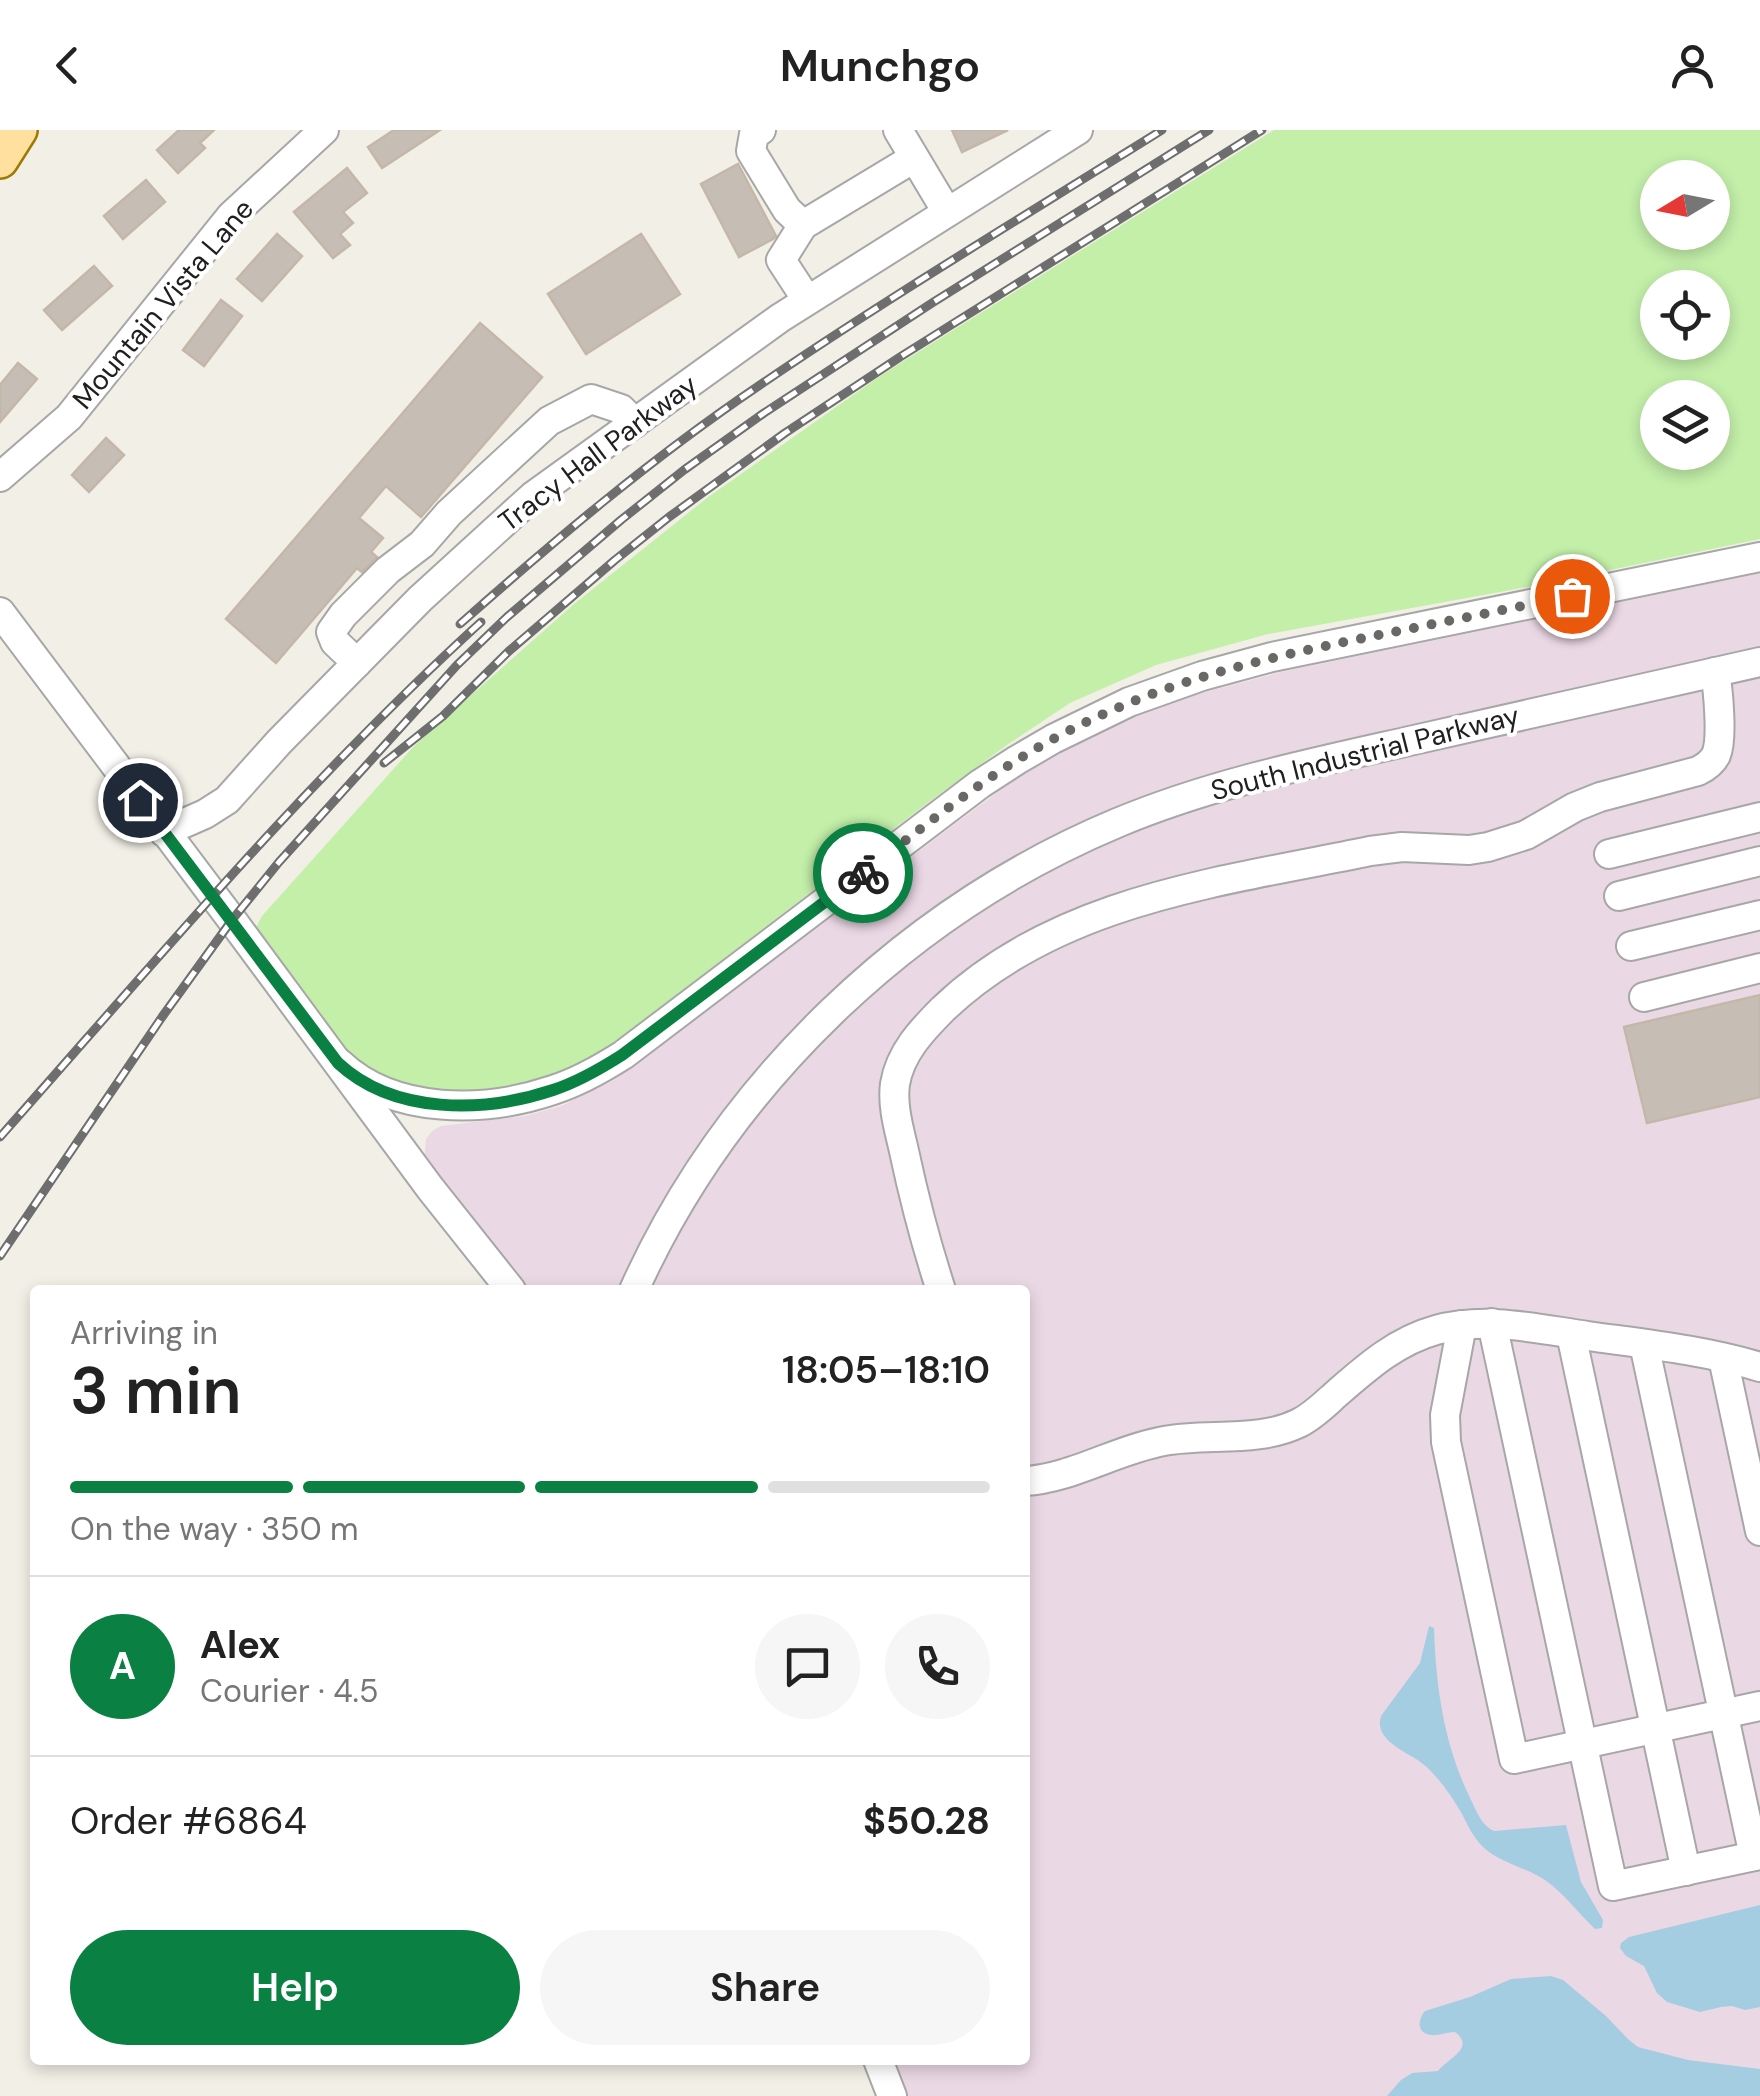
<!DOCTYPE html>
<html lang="en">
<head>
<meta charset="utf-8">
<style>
  body { margin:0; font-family:"DM Sans",sans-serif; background:#f6f6f6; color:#222; height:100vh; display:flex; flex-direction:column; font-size:38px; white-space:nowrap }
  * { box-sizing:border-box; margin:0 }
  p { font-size:32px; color:#767676 }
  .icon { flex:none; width:55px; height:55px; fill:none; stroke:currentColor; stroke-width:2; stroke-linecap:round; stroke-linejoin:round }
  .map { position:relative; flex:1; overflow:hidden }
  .details { position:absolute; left:30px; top:1155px; width:1000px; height:780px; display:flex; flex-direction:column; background:#fff; border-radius:10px; box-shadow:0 5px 15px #0003 }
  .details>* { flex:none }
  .needle { width:65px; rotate:260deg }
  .tools { position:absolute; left:1640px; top:30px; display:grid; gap:20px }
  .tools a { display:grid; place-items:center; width:90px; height:90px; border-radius:50%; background:#fff; box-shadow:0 5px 15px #0003; font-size:50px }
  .pin { position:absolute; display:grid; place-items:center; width:85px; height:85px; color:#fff; margin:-42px; border:5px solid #fff; border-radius:50%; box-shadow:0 2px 10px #0007 }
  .courier { position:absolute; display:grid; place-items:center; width:100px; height:100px; margin:-50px; border:8px solid #0b8043; border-radius:50%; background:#fff; color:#222; box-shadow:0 2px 12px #0007 }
  .head em { font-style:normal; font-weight:600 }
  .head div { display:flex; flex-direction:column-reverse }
  .head { display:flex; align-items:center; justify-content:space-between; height:170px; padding:0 40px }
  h1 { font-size:65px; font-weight:600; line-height:75px }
  .bar { display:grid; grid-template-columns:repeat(4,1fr); gap:15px 10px; align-content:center; height:120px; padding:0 40px }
  .bar i { height:12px; border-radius:8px; background:#e0e0e0 }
  .bar .on { background:#0b8043 }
  .bar p { grid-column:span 4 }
  .line { display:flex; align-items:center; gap:25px; padding:0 40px; border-top:2px solid #e0e0e0 }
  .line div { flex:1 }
  .round { display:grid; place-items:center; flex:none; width:105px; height:105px; border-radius:52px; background:#f6f6f6 }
  .primary-button { display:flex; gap:20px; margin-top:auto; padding:20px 40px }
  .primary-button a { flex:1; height:115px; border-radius:60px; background:#0b8043; color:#fff; font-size:40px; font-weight:600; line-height:115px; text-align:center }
  .primary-button a+a { background:#f6f6f6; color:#222 }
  header { display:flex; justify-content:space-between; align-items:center; height:130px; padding:0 40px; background:#fff; font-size:45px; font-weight:600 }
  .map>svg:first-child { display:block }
  .industrial { fill:#ebd8e5 }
  .grass { fill:#c3efa9; fill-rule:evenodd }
  .water { fill:#a4cde2 }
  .building { fill:#c6beb5; stroke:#c4b7a7; stroke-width:2.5 }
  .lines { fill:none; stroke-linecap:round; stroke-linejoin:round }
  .minor-casing { stroke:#a7a7a7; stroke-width:32 }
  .major-casing { stroke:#9d7a00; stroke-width:40 }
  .minor { stroke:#fff; stroke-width:28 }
  .major { stroke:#ffe09e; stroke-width:35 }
  .rail-casing { stroke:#6e6e6e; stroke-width:9 }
  .rail { stroke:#fff; stroke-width:5; stroke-dasharray:15; stroke-linecap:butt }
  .done { stroke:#696865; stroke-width:10; stroke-dasharray:0 18 }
  .route { stroke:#0b8043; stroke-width:12 }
  .labels { text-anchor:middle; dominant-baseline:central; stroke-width:8; stroke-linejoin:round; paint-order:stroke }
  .street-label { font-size:28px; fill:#202020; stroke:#fff }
</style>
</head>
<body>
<header><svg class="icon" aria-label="back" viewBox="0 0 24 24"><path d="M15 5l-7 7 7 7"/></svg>Munchgo<svg class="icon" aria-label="person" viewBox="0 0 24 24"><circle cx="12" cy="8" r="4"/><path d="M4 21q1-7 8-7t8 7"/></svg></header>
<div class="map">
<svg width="1760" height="1966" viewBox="0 0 1760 1966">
  <rect width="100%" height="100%" fill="#f1efe6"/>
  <path class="industrial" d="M1760 443V1966H900L886 1930H1025V1160H527L424 1031 426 1009 432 1001 441 996 525 986 561 976 612 951 1007 655 1067 617 1103 599 1187 567 1281 542Z"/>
  <path class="grass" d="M1274 0H1760V409L1533 456 1268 504 1156 535 1070 573 1007 615 926 674 600 923C521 969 441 973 357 938L252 805 262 786 415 615 574 474 707 368 883 244ZM1658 48H1712V102H1658ZM1658 158H1712V212H1658ZM1658 268H1712V322H1658Z"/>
  <g class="water">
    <path d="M1429 1496 1434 1498C1436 1558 1444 1615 1471 1670 1477 1682 1481 1695 1494 1701L1566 1695 1581 1752 1603 1790 1602 1798 1595 1799C1578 1783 1564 1763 1545 1750 1525 1737 1500 1733 1483 1717 1473 1707 1468 1696 1462 1684 1452 1667 1439 1647 1423 1634 1408 1622 1373 1611 1381 1586L1420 1533Z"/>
    <path d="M1760 1775V1877L1745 1880 1732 1876 1721 1877 1700 1882 1667 1872 1657 1863 1644 1836 1626 1826 1620 1818 1621 1813 1629 1807Z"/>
    <path d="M1551 1846 1563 1850 1606 1886 1628 1909 1638 1917 1688 1930 1760 1939V1966H1387L1401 1950 1412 1943 1438 1941C1448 1928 1476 1918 1455 1902 1447 1902 1438 1906 1431 1905 1416 1903 1418 1889 1425 1881L1470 1867 1511 1849Z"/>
  </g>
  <g class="building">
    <path d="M179 0H214L200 13 205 18 178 43 157 20Z"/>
    <path d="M394 0H440L382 38 368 17Z"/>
    <path d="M952 0H1008L962 22Z"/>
    <path d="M738 34 776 106 773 109 739 127 701 54Z"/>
    <path d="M347 38 367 63 343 82 353 93 340 104 350 115 333 128 294 82Z"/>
    <path d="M146 50 165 72 123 109 104 86Z"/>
    <path d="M277 104 302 126 262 171 237 149Z"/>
    <path d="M641 104 680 164 586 224 548 164Z"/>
    <path d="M94 136 112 156 62 200 44 180Z"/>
    <path d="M221 170 242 186 204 236 183 220Z"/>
    <path d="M480 193 542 247 421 387 386 356 359 388 383 408 371 422 377 427 362 442 357 438 276 533 226 489Z"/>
    <path d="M18 233 37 249 0 292V255Z"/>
    <path d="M106 308 124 325 89 362 72 345Z"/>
    <path d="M1760 865V967L1647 993 1624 897Z"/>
  </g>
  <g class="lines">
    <g class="minor-casing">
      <g id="minor">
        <path d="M761 0 754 4 751 21 787 80 803 95"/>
        <path d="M898 0 947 82"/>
        <path d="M807 170 781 130 803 95 914 28"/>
        <path d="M0 347 69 287 231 86 324 0"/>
        <path d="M0 482 232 790 430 1058 511 1160"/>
        <path d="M357 533 335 512 331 502 343 485 388 440 422 414 449 383 549 291 591 269 621 279 635 293"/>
        <path d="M164 702 205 684 227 670 279 612 420 469 533 366 780 188 1078 0"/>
        <path d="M1609 724 1760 687"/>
        <path d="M1619 766 1760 731"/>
        <path d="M1631 816 1760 785"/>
        <path d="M1644 867 1760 838"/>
        <path d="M339 933C394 985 485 983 553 960 578 952 601 939 623 925L980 654 1017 630 1053 609 1129 572 1202 546 1272 527 1760 427"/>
        <path d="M634 1160C727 953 907 781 1117 693 1213 653 1312 633 1414 610 1529 584 1645 558 1760 532"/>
        <path d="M941 1160C926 1114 914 1068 904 1021 899 999 892 976 895 954 900 923 922 900 943 879 1058 769 1222 752 1370 721L1402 717 1469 720 1488 717 1526 705 1575 677 1600 667 1698 641C1706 637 1712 633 1716 625 1723 609 1718 559 1715 542"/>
        <path d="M1492 1193 1613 1756 1760 1725"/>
        <path d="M1462 1195 1445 1285 1446 1312 1514 1629 1760 1576"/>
        <path d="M1571 1204 1686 1741"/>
        <path d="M1644 1214 1754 1726"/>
        <path d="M1723 1228 1760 1401"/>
        <path d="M1025 1351C1070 1349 1118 1319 1164 1311 1208 1303 1258 1313 1299 1293 1313 1286 1324 1275 1335 1265 1366 1238 1396 1211 1436 1200 1486 1186 1538 1199 1588 1206 1645 1214 1704 1220 1760 1237"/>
        <path d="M878 1930 892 1966"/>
      </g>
    </g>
    <g class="major-casing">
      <path id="major" d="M0 30 19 0"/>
    </g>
    <use href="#minor" class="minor"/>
    <use href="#major" class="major"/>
    <g class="rail-casing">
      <g id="rail">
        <path d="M460 494C555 410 652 328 757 257 889 167 1026 85 1162 0"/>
        <path d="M384 633 443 586 509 521 615 430 669 387 785 303 900 227 1262 0"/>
        <path d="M0 1007C155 832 307 650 481 492"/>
        <path d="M0 1126 162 887 232 790 279 732 457 535 507 487 621 390 684 340 764 283 932 173 1209 0"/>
      </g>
    </g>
    <use href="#rail" class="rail"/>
  </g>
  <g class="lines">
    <path class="done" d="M863 743C925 696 986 645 1055 608 1157 553 1252 531 1364 508 1433 494 1503 480 1572 466"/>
    <path class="route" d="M140 670 338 933C394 985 484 983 553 960 578 952 600 939 622 925L863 743"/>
  </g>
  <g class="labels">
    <g class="street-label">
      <text transform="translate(163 174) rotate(-50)">Mountain Vista Lane</text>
      <text transform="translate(598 323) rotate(-37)">Tracy Hall Parkway</text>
      <text transform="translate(1365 623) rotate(-14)">South Industrial Parkway</text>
    </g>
  </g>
</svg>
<div class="tools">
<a><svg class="needle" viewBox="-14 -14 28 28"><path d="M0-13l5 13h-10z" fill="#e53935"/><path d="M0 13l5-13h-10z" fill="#767676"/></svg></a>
<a><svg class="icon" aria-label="locate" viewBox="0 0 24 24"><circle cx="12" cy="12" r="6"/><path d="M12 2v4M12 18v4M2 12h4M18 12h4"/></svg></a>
<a><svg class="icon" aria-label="layers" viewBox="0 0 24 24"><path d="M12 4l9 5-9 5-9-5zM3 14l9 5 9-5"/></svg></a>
</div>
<div class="pin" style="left:1572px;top:466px;background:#ea580c"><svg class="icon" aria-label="bag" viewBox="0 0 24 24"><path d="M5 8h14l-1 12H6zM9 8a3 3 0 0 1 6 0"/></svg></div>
<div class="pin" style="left:140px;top:670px;background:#1f2937"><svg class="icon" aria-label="home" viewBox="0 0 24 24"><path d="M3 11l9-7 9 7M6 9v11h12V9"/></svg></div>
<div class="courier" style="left:863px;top:743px"><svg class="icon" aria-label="bike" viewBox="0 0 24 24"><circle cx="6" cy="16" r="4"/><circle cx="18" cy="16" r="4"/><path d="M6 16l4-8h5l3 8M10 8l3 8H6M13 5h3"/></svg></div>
<section class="details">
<div class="head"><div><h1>3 min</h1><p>Arriving in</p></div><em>18:05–18:10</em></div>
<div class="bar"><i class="on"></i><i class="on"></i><i class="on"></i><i></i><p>On the way · 350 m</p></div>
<div class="line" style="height:180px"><b class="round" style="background:#0b8043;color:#fff">A</b><div><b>Alex</b><p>Courier · 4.5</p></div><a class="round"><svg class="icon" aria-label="chat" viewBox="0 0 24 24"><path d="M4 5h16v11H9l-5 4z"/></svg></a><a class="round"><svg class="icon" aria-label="phone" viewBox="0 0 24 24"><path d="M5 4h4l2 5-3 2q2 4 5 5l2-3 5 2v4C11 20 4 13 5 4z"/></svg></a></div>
<div class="line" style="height:130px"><div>Order #6864</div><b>$50.28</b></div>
<div class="primary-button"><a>Help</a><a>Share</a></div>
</section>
</div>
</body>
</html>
